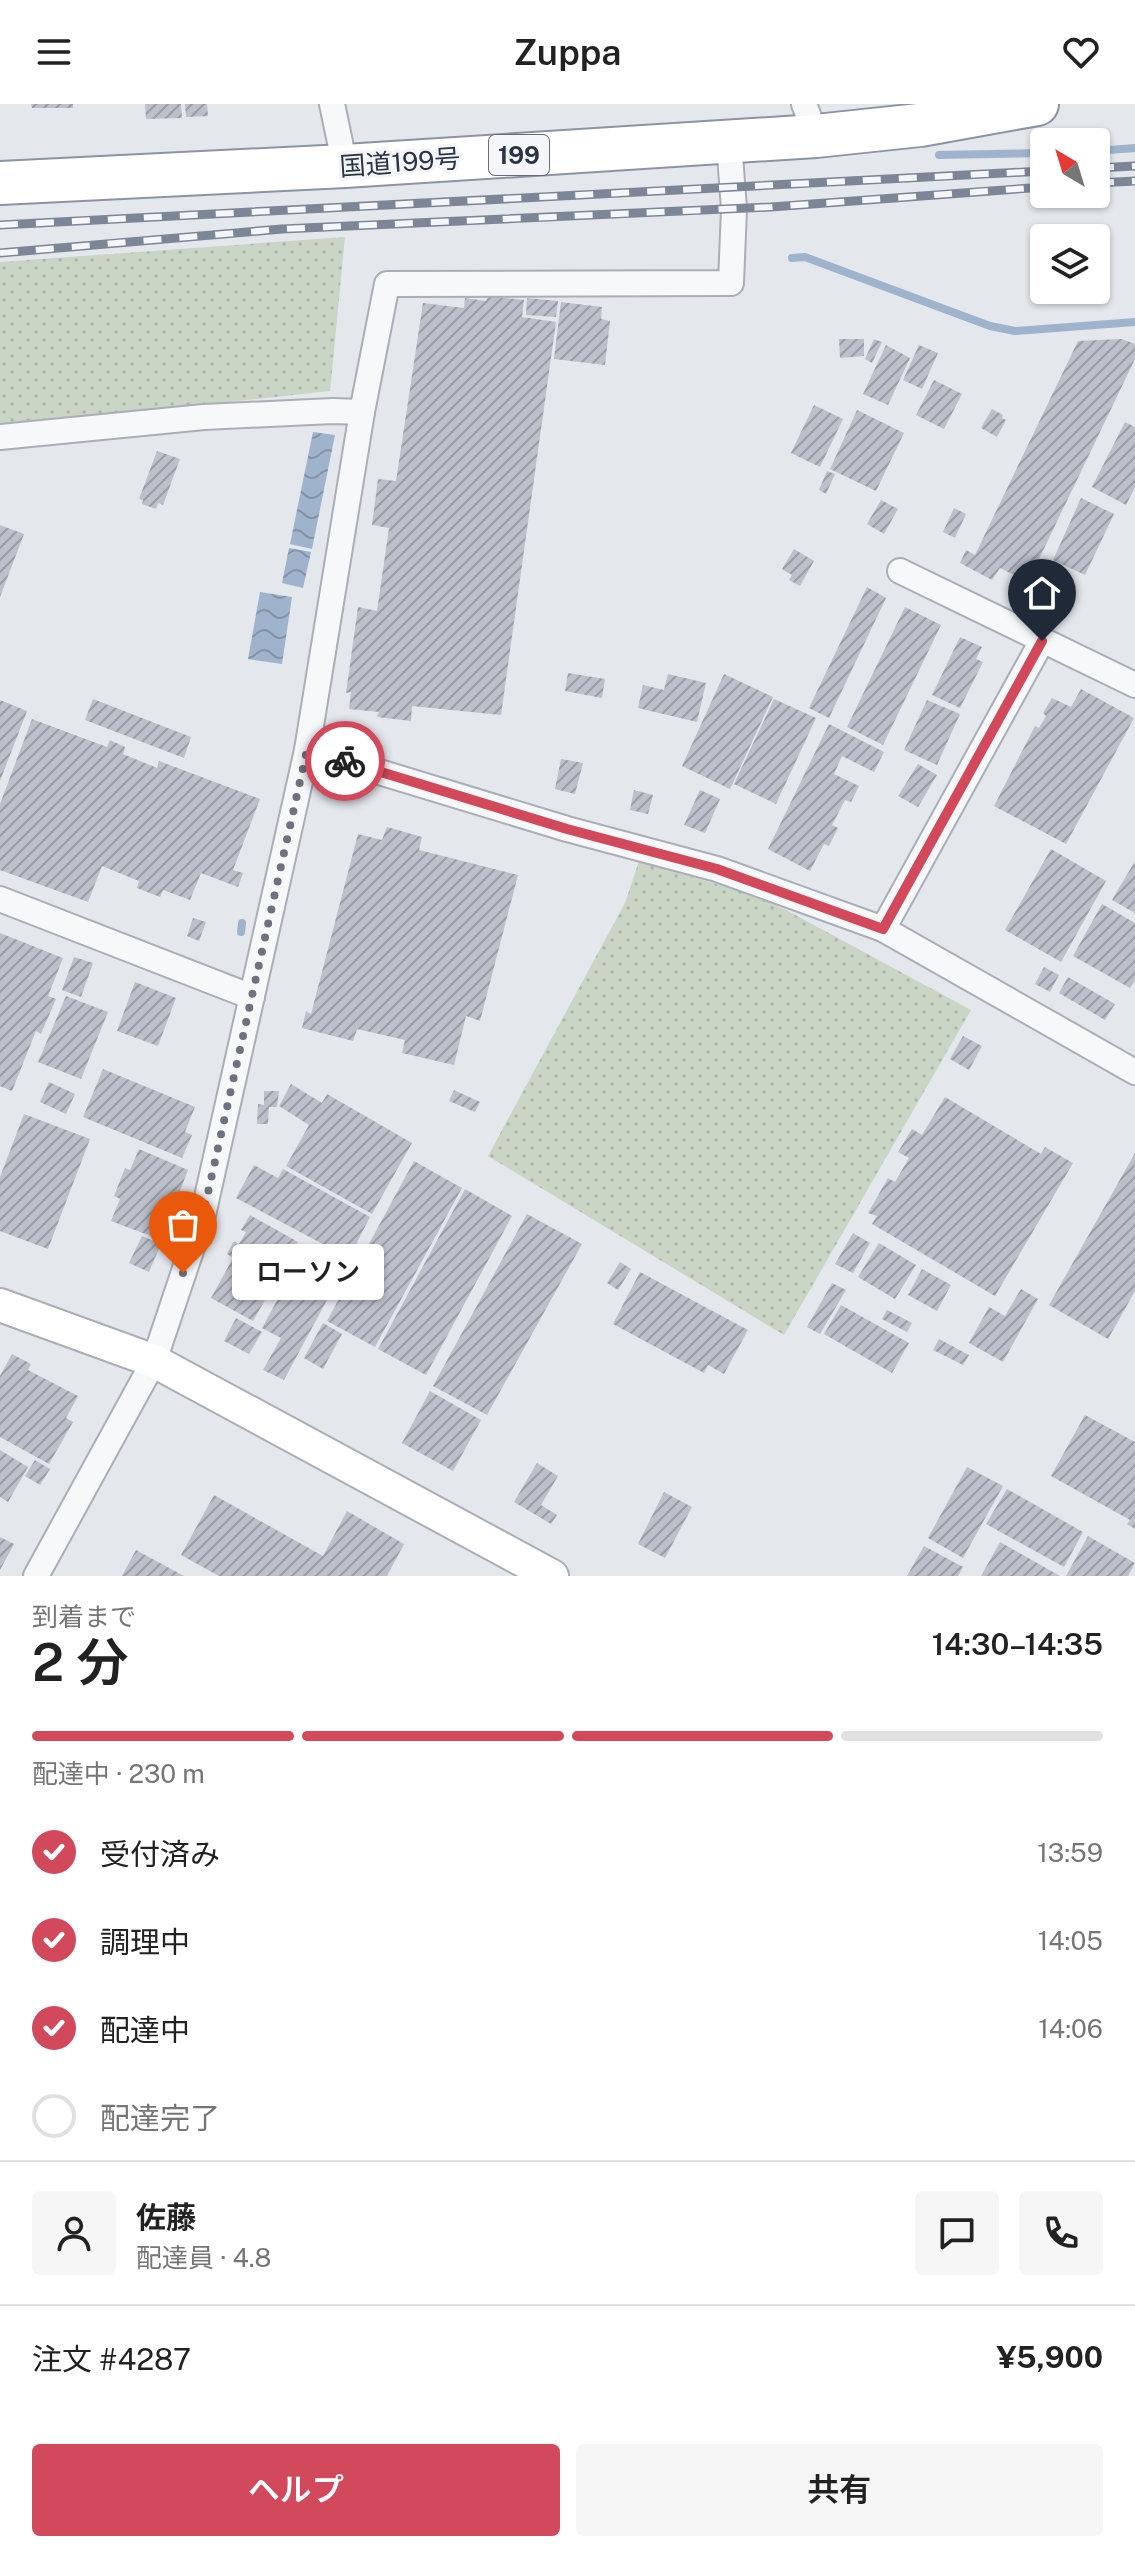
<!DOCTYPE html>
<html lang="ja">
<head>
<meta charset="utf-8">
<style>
  body { margin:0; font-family:"Public Sans","Noto Sans JP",sans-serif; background:#f6f6f6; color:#222; height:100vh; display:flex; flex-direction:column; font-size:30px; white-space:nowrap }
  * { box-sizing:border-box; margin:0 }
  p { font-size:26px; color:#767676 }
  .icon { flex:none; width:44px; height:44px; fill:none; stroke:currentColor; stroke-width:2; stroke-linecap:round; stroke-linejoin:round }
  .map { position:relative; height:1472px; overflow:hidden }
  .sheet { display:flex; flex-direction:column; background:#fff; flex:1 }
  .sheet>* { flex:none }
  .needle { width:52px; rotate:322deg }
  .tools { position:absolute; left:1030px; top:24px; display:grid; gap:16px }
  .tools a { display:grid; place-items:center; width:80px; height:80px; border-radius:8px; background:#fff; box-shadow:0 2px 6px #0004; font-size:40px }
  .pin { position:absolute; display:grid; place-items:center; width:68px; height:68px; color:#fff; margin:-82px -34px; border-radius:50% 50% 50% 0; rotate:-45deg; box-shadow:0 0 8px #0007 }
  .pin .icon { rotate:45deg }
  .courier { position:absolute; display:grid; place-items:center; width:80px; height:80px; margin:-40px; border:6px solid #d1495b; border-radius:50%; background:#fff; color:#222; box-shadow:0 2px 10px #0007 }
  .bubble { position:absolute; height:56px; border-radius:8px; background:#fff; box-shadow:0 2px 6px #0004; font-size:26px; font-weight:600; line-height:56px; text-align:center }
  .summary em { font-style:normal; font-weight:600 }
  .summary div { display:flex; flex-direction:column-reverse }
  .summary { display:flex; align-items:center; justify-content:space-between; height:136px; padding:0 32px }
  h1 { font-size:52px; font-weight:600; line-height:60px }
  .bar { display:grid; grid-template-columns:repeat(4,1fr); gap:12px 8px; align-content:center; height:96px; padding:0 32px }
  .bar i { height:10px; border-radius:6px; background:#e0e0e0 }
  .bar .current { background:#d1495b }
  .bar p { grid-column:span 4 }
  .line { display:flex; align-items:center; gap:20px; padding:0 32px; border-top:2px solid #e0e0e0 }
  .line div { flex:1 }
  .round { display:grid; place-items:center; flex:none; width:84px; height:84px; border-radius:8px; background:#f6f6f6 }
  ol { padding:0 32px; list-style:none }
  li { display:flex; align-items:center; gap:24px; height:88px }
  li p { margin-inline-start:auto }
  li .icon { padding:8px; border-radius:50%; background:#d1495b; color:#fff; stroke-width:4 }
  li:last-child { color:#767676 }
  li i { width:44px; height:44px; border:4px solid #e0e0e0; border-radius:50% }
  .cta { display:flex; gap:16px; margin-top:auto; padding:16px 32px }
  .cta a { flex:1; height:92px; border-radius:8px; background:#d1495b; color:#fff; font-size:32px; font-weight:600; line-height:92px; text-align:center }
  .cta a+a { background:#f6f6f6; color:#222 }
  header { display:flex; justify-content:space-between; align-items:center; height:104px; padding:0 32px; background:#fff; font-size:36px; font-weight:600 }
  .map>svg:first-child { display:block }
  .park { fill:url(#park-dots) }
  .water { fill:url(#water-waves) }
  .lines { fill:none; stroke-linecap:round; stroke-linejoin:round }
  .stream { stroke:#9fb4cc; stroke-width:8 }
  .building { fill:url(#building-hatch) }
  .street-casing { stroke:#a9aeb7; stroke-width:28 }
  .secondary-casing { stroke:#a9aeb7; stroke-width:36 }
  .highway-casing { stroke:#8b94a3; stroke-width:46 }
  .street { stroke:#f7f8fa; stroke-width:24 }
  .secondary { stroke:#fff; stroke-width:32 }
  .highway { stroke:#fff; stroke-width:42 }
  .rail-casing { stroke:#7d8696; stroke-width:9 }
  .rail { stroke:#f4f6f9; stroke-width:6; stroke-dasharray:18; stroke-linecap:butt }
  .done { stroke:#6c737f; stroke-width:8; stroke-dasharray:0 14.4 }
  .route { stroke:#d1495b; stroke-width:10 }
  .labels { text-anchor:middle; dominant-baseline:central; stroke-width:7; stroke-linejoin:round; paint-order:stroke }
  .shield { fill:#f4f6f9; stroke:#676e7b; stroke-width:2 }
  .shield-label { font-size:24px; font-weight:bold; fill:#2b3445 }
  .street-label { font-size:26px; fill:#2b3445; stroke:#f4f6f9 }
</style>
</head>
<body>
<header><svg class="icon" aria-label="menu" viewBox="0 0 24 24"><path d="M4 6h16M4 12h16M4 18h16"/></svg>Zuppa<svg class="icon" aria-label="heart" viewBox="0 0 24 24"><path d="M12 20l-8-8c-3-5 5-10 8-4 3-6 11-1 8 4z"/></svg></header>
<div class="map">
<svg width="1135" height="1472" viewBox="0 0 1135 1472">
  <defs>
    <pattern id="park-dots" width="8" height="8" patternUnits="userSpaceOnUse" patternTransform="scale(2)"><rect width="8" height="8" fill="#c9d6c5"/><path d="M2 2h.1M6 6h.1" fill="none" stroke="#adb8ab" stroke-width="1.8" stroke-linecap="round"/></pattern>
    <pattern id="water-waves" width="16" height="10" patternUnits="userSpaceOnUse" patternTransform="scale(2)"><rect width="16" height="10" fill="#9fb4cc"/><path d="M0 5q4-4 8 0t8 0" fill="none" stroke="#8293a7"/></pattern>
    <pattern id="building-hatch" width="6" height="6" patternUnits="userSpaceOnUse" patternTransform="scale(2)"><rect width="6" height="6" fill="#bbc0ca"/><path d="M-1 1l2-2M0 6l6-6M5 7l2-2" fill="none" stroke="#989da6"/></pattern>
  </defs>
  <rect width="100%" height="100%" fill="#e4e7ec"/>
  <g class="park">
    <path d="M345 133 330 287 0 323V158Z"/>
    <path d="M639 757 747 789 788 807 971 906 784 1231 488 1052 625 799Z"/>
  </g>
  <g class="water">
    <path d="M313 328 335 331 312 445 290 440Z"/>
    <path d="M289 444 311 448 303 484 282 479Z"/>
    <path d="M260 488 292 493 282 560 248 555Z"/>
  </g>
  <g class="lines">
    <g class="stream">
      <path d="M1096 47 1135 44"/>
      <path d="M939 51 1044 49"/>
      <path d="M792 154 805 153 990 222 1015 227 1135 218"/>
      <path d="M241 828 242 819"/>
    </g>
  </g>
  <g class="building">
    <path d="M31 0H73V4H32Z"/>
    <path d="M145 0H181L182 14 146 15Z"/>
    <path d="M185 0H207L208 12 186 13Z"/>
    <path d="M488 192 524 196 522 213 556 218 501 611 412 602 411 617 377 613 379 608 349 605 351 588 346 589 358 503 377 507 389 424 372 421 378 375 396 377 423 199 464 204 465 194 486 197Z"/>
    <path d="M527 194 558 197 556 213 526 211Z"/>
    <path d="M561 198 602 203 601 215 610 217 605 261 554 255Z"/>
    <path d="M839 235H864V252L840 254Z"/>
    <path d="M874 235 882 238 872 259 865 255Z"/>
    <path d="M1122 235 1135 240V255L1028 478 1000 464 992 476 960 459 966 446 975 451 1078 237Z"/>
    <path d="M886 241 910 254 888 301 863 290Z"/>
    <path d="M919 241 938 249 922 285 903 276Z"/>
    <path d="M934 276 962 290 944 325 916 311Z"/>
    <path d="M814 301 843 315 820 363 791 349Z"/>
    <path d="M992 305 1003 311 1002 314 1006 316 997 333 981 324Z"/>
    <path d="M857 306 904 329 876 387 830 365Z"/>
    <path d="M1125 318 1135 323V383L1126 401 1092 383Z"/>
    <path d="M157 347 180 355 163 401 158 399 156 405 142 400 143 396 139 395Z"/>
    <path d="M827 367 835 370 826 390 819 386Z"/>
    <path d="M1081 394 1114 410 1085 471 1053 456Z"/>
    <path d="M881 396 898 405 884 430 867 420Z"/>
    <path d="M954 404 966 410 955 434 943 428Z"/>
    <path d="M0 421 24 430 0 493Z"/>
    <path d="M794 445 814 457 800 482 789 476 792 471 782 465Z"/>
    <path d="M867 483 886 494 829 614 809 604Z"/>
    <path d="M905 503 941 521 883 641 847 623Z"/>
    <path d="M960 533 982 543 976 555 983 558 960 604 932 591Z"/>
    <path d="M568 569 605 575 602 594 565 587Z"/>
    <path d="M668 570 706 579 697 618 638 604 643 581 664 586Z"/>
    <path d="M724 570 773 593 730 685 682 662Z"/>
    <path d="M1081 585 1134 614 1066 740 994 702 1035 622 1039 624 1046 612 1043 609 1052 594 1071 603Z"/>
    <path d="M93 595 191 633 184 654 85 616Z"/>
    <path d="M774 595 816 614 776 700 734 680Z"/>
    <path d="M0 596 27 607 0 677Z"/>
    <path d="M927 596 960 610 937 661 904 646Z"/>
    <path d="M32 615 107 643 110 636 125 643 123 650 157 664 159 657 260 695 233 766 243 769 238 783 201 769 190 796 163 786 160 793 137 784 139 777 102 762 88 798 0 766V700Z"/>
    <path d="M829 620 884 648 874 668 842 652 834 670 859 682 851 698 845 696 832 721 838 724 829 742 824 740 810 767 768 745Z"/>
    <path d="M561 655 583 659 575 690 555 685Z"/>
    <path d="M918 660 937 671 918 703 898 692Z"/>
    <path d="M634 686 653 691 648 710 630 706Z"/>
    <path d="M700 686 720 695 705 729 684 721Z"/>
    <path d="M387 723 422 733 419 746 518 771 480 917 466 912 454 961 402 949 405 936 357 925 353 937 302 924 306 907 311 910 358 730 382 736Z"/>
    <path d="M1051 745 1106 777 1061 858 1005 826Z"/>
    <path d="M1135 757V809L1112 796Z"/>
    <path d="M1102 800 1135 819V877L1130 884 1073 852Z"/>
    <path d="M193 814 206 818 199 837 187 832Z"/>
    <path d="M0 829 63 854 48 892 56 895 41 930 36 927 12 987 0 982Z"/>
    <path d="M74 853 93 859 81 893 62 886Z"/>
    <path d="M1044 863 1059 871 1050 888 1035 880Z"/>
    <path d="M1068 873 1115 900 1105 916 1059 889Z"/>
    <path d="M135 878 176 894 158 942 117 927Z"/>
    <path d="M66 892 108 908 81 975 38 958Z"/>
    <path d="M963 932 982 942 969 966 950 955Z"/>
    <path d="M103 965 195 1003 185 1028 192 1031 182 1054 83 1013Z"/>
    <path d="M49 978 75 990 66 1010 40 998Z"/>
    <path d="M291 980 322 999 327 990 412 1039 372 1110 286 1062 309 1021 279 1002Z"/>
    <path d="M454 986 480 998 475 1008 449 997Z"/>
    <path d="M264 987H279L277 1003H269L268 1020H257L258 1000 264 1001Z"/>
    <path d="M945 993 1041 1050 1045 1043 1073 1059 995 1192 872 1120 877 1112 868 1109 888 1074 895 1078 909 1054 898 1048 912 1025 922 1031Z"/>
    <path d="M24 1010 90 1035 48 1145 0 1127V1073Z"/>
    <path d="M139 1045 188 1066 161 1136 111 1117 120 1095 114 1092 125 1064 130 1066Z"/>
    <path d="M1135 1049V1187L1108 1235 1049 1201Z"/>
    <path d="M414 1057 462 1084 375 1243 327 1217Z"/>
    <path d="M254 1061 278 1074 283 1065 370 1113 349 1154 236 1094Z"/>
    <path d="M465 1085 512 1112 426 1271 378 1245Z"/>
    <path d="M527 1110 582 1140 487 1311 433 1282Z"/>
    <path d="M250 1111 298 1138 253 1217 211 1194 233 1154 227 1150 234 1137 239 1140 246 1128 241 1126Z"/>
    <path d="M853 1129 870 1139 853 1169 835 1160Z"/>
    <path d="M142 1132 161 1140 149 1168 129 1159Z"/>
    <path d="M879 1139 916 1161 895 1195 858 1173Z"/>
    <path d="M305 1145 343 1166 284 1276 263 1266 281 1234 262 1224Z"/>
    <path d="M620 1158 631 1165 618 1186 607 1179Z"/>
    <path d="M922 1165 951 1181 937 1207 908 1191Z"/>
    <path d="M640 1168 748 1226 724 1270 708 1261 704 1269 613 1220Z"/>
    <path d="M832 1179 846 1186 820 1230 807 1223Z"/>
    <path d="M1021 1185 1038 1195 1003 1258 969 1239 989 1203 1005 1212Z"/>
    <path d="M841 1201 909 1239 892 1269 824 1230Z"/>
    <path d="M887 1206 912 1219 907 1228 882 1215Z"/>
    <path d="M236 1214 262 1228 249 1250 224 1237Z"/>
    <path d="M323 1219 342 1230 323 1265 304 1254Z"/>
    <path d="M939 1235 969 1251 963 1261 933 1246Z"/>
    <path d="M12 1250 31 1260 28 1266 78 1292 66 1314 73 1318 49 1360 0 1333V1272Z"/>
    <path d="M430 1287 481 1316 453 1367 402 1339Z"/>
    <path d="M1085 1311 1135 1338V1425L1127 1420 1130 1416 1051 1372Z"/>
    <path d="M0 1346 28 1363 8 1398 0 1393Z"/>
    <path d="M35 1356 50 1365 40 1381 25 1372Z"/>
    <path d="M537 1359 558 1372 541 1401 557 1411 551 1420 514 1398Z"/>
    <path d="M967 1363 1003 1382 963 1454 928 1434Z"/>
    <path d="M1007 1385 1083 1428 1064 1463 986 1420Z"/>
    <path d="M664 1388 692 1403 665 1454 638 1440Z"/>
    <path d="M214 1391 323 1452 347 1407 404 1440 387 1472H219L181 1451Z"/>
    <path d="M1088 1432 1135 1459 1128 1472H1066Z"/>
    <path d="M0 1433 14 1440 0 1466Z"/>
    <path d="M1000 1438 1060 1472H981Z"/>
    <path d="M924 1442 963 1463 958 1472H907Z"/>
    <path d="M136 1446 184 1472H122Z"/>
  </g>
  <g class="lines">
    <g class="street-casing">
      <g id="street">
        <path d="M332 0 345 62"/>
        <path d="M804 0 816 32"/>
        <path d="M0 333 204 313 333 307 362 308"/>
        <path d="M900 467 1135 581"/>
        <path d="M307 646 567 725 717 765 883 825 1135 968"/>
        <path d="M0 795 252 893"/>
        <path d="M883 825 1042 537"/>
        <path d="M36 1472 154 1257 203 1111 307 646 362 308 387 180 731 179 734 105 729 38"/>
      </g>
    </g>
    <g class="secondary-casing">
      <path id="secondary" d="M0 1201 154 1257 552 1472"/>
    </g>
    <g class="highway-casing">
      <path id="highway" d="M0 79 345 62 816 32 920 21 1037 0"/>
    </g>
    <use href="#street" class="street"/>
    <use href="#secondary" class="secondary"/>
    <use href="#highway" class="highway"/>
    <g class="rail-casing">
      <g id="rail">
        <path d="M1096 64 1135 62"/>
        <path d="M1096 79 1135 77"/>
        <path d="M0 121 1044 67"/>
        <path d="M0 149 282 125 771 103 1044 83"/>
      </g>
    </g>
    <use href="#rail" class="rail"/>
  </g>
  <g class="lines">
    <path class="done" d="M183 1169 203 1111 307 646 345 657"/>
    <path class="route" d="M345 657 567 725 717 765 883 825 1042 537"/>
  </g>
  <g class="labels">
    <rect class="shield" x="489" y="31" width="60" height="40" rx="6"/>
    <g class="shield-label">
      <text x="519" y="51">199</text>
    </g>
    <g class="street-label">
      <text transform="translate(400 58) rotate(-4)">国道199号</text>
    </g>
  </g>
</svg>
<div class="tools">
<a><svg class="needle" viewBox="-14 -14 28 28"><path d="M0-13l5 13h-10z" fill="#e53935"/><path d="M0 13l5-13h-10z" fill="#767676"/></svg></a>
<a><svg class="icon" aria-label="layers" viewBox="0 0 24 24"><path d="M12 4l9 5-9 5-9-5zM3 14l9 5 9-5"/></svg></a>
</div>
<div class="pin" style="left:183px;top:1169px;background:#ea580c"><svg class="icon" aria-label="bag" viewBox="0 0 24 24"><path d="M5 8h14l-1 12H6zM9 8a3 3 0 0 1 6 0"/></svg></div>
<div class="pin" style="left:1042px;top:537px;background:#1f2937"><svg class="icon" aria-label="home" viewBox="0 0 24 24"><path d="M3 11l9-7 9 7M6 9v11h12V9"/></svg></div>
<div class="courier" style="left:345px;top:657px"><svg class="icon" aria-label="bike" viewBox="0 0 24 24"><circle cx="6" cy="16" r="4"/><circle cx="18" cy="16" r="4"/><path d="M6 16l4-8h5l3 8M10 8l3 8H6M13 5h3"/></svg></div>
<div class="bubble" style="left:232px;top:1140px;width:152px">ローソン</div>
</div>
<section class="sheet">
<div class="summary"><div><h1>2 分</h1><p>到着まで</p></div><em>14:30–14:35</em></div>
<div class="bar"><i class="current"></i><i class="current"></i><i class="current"></i><i></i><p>配達中 · 230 m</p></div>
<ol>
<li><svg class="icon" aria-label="check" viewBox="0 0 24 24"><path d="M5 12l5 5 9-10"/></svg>受付済み<p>13:59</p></li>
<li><svg class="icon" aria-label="check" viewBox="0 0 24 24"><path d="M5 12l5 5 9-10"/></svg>調理中<p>14:05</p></li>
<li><svg class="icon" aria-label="check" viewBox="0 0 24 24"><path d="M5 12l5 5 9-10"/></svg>配達中<p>14:06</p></li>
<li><i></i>配達完了</li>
</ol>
<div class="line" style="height:144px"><a class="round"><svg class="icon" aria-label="person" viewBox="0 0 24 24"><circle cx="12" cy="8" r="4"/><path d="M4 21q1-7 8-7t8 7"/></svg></a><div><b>佐藤</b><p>配達員 · 4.8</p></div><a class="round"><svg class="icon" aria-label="chat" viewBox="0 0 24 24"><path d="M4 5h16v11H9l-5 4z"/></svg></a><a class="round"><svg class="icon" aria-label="phone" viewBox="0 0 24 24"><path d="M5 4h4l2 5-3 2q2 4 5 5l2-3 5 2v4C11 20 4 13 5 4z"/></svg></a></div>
<div class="line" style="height:104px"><div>注文 #4287</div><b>¥5,900</b></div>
<div class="cta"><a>ヘルプ</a><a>共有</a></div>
</section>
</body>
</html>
